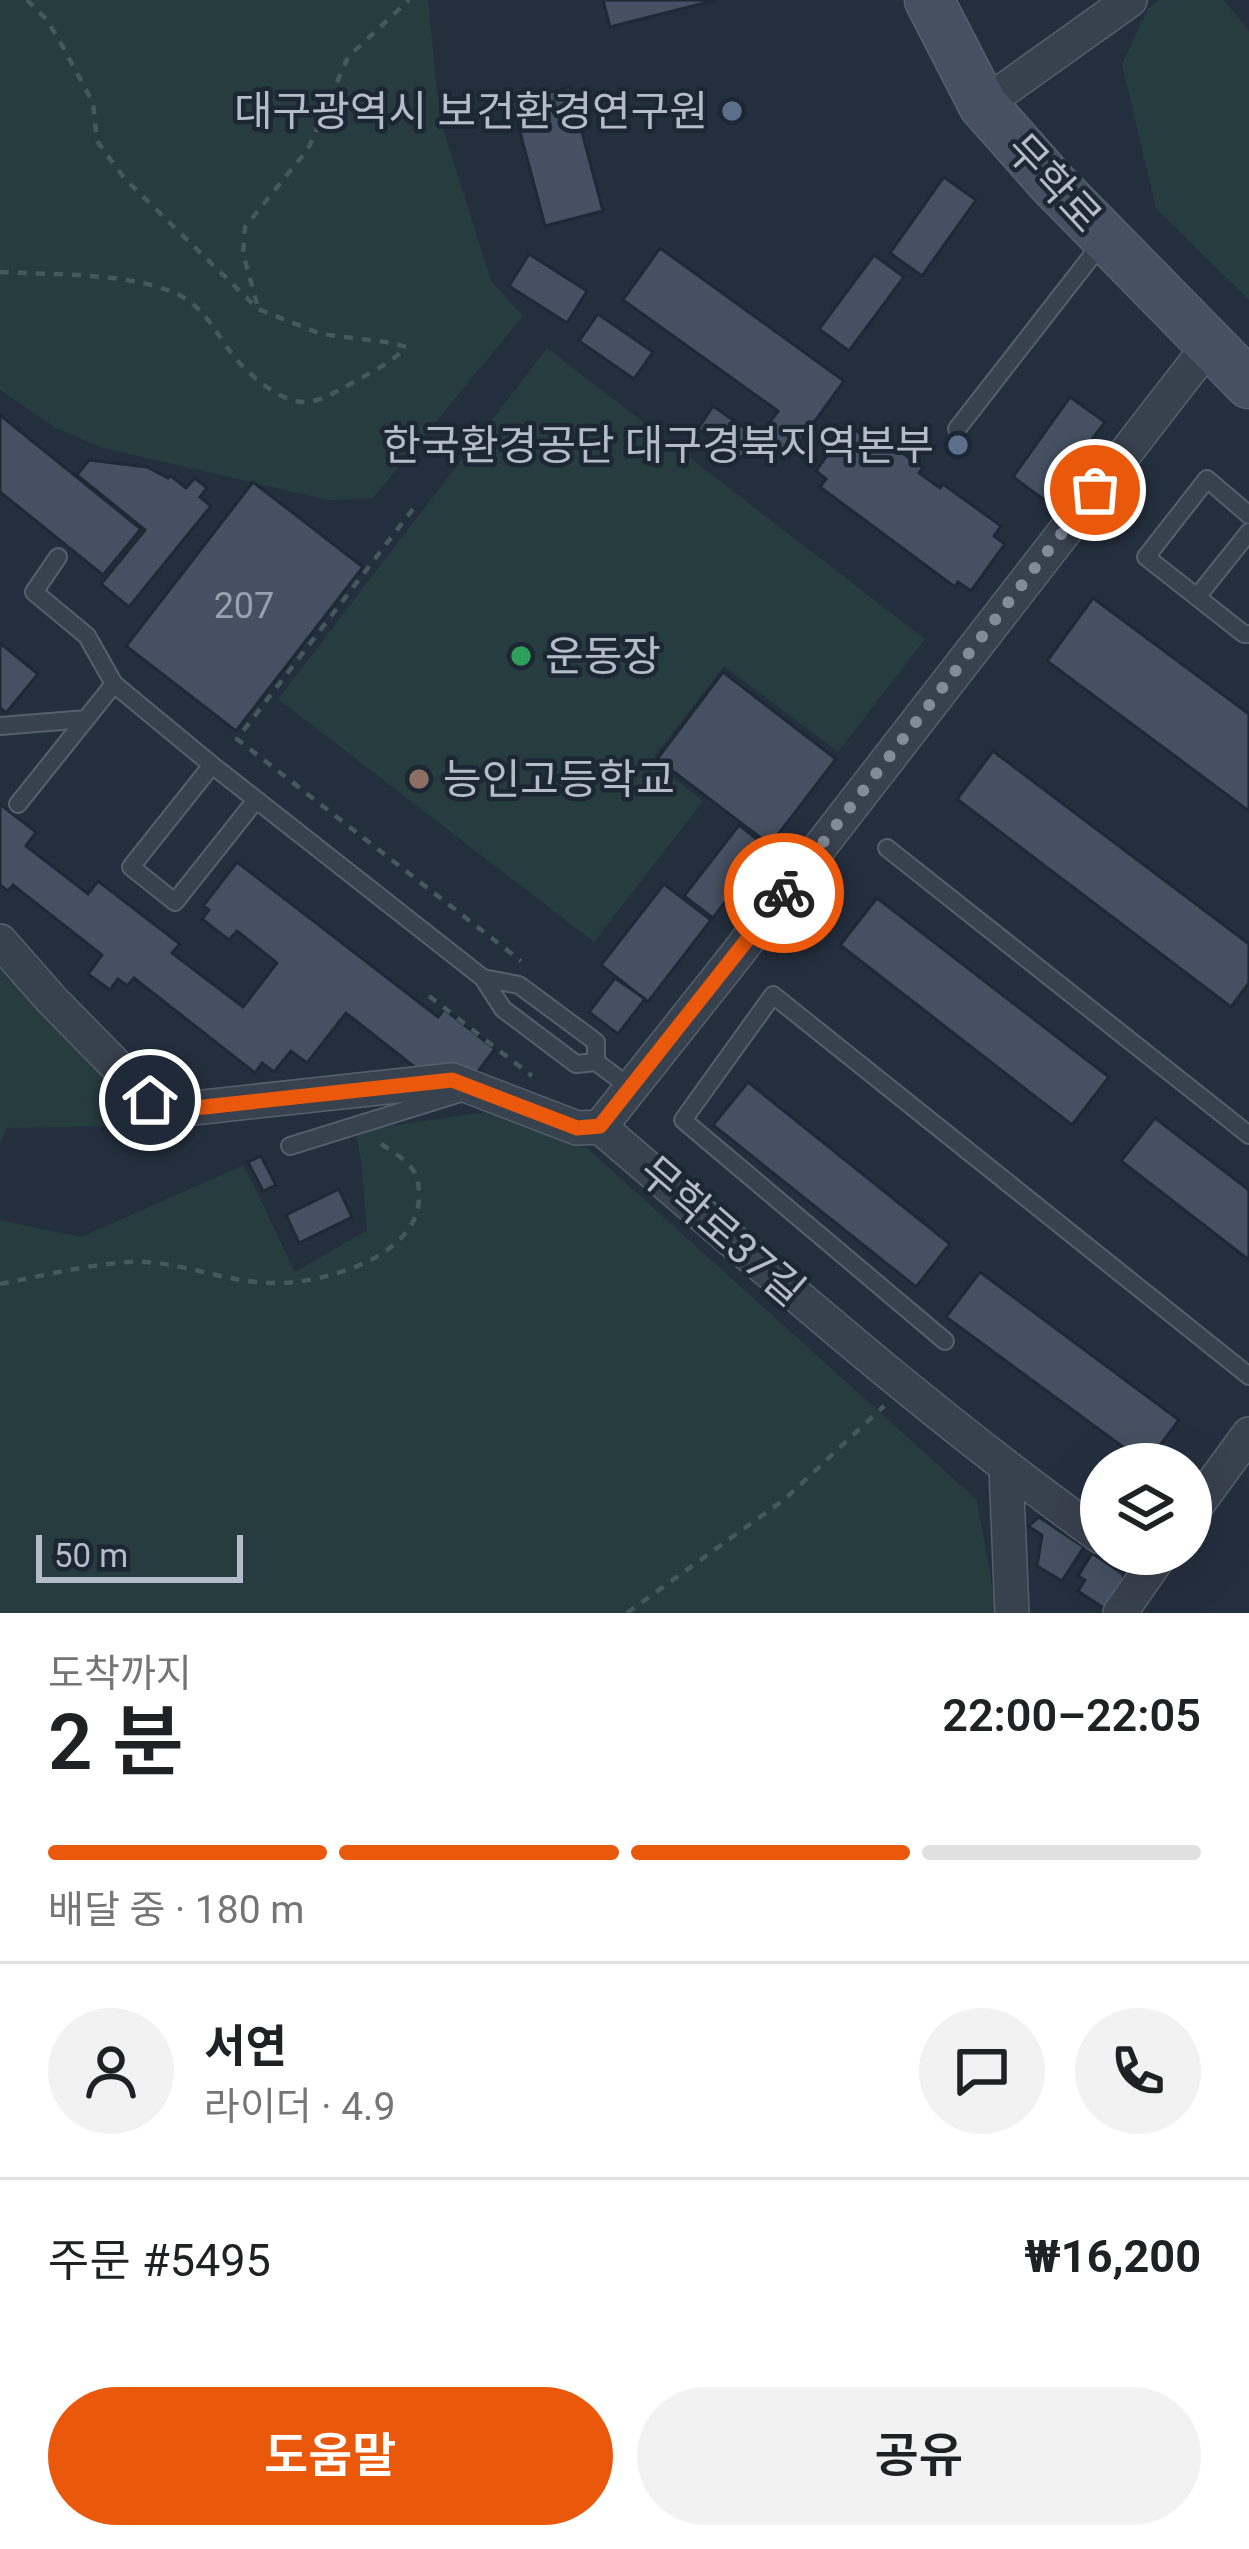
<!DOCTYPE html>
<html lang="ko">
<head>
<meta charset="utf-8">
<style>
  body { margin:0; font-family:Roboto,"Noto Sans KR",sans-serif; background:#f2f2f2; color:#202124; height:100vh; display:flex; flex-direction:column; font-size:45px; white-space:nowrap }
  * { box-sizing:border-box; margin:0 }
  p { font-size:39px; color:#757577 }
  .icon { flex:none; width:66px; height:66px; fill:none; stroke:currentColor; stroke-width:2; stroke-linecap:round; stroke-linejoin:round }
  .map { position:relative; height:1613px; overflow:hidden }
  .details { display:flex; flex-direction:column; background:#fff; flex:1 }
  .details>* { flex:none }
  .controls { position:absolute; left:1080px; top:1443px; display:grid; gap:24px }
  .controls a { display:grid; place-items:center; width:132px; height:132px; border-radius:50%; background:#fff; box-shadow:0 12px 48px #0002; font-size:60px }
  .scale { position:absolute; left:36px; bottom:30px; width:207px; box-sizing:border-box; padding-left:12px; border:6px solid #b4bcc9; border-top:0; font-size:33px; line-height:42px; white-space:nowrap; color:#b4bcc9; -webkit-text-stroke:9px #1d2633; paint-order:stroke }
  .pin { position:absolute; display:grid; place-items:center; width:102px; height:102px; color:#fff; margin:-51px; border:6px solid #fff; border-radius:50%; box-shadow:0 3px 12px #0007 }
  .courier { position:absolute; display:grid; place-items:center; width:120px; height:120px; margin:-60px; border:9px solid #ea580c; border-radius:50%; background:#fff; color:#222; box-shadow:0 3px 15px #0007 }
  .overview em { font-style:normal; font-weight:600 }
  .overview div { display:flex; flex-direction:column-reverse }
  .overview { display:flex; align-items:center; justify-content:space-between; height:204px; padding:0 48px }
  h1 { font-size:78px; font-weight:600; line-height:90px }
  .bar { display:grid; grid-template-columns:repeat(4,1fr); gap:18px 12px; align-content:center; height:144px; padding:0 48px }
  .bar i { height:15px; border-radius:9px; background:#e0e0e0 }
  .bar .active { background:#ea580c }
  .bar p { grid-column:span 4 }
  .line { display:flex; align-items:center; gap:30px; padding:0 48px; border-top:3px solid #e0e0e0 }
  .line div { flex:1 }
  .round { display:grid; place-items:center; flex:none; width:126px; height:126px; border-radius:63px; background:#f2f2f2 }
  .primary-button { display:flex; gap:24px; margin-top:auto; padding:24px 48px }
  .primary-button a { flex:1; height:138px; border-radius:72px; background:#ea580c; color:#fff; font-size:48px; font-weight:600; line-height:138px; text-align:center }
  .primary-button a+a { background:#f2f2f2; color:#202124 }
  .map>svg:first-child { display:block }
  .green { fill:#263c3f }
  .building { fill:#455162; stroke:#1f2835; stroke-width:3 }
  .lines { fill:none; stroke-linecap:round; stroke-linejoin:round }
  .lane-casing { stroke:#565f6c; stroke-width:20 }
  .street-casing { stroke:#565f6c; stroke-width:36 }
  .secondary-casing { stroke:#565f6c; stroke-width:51 }
  .path { stroke:#44595c; stroke-width:4.5; stroke-dasharray:9 9; stroke-linecap:butt }
  .lane { stroke:#38414e; stroke-width:16 }
  .street { stroke:#38414e; stroke-width:33 }
  .secondary { stroke:#465061; stroke-width:48 }
  .done { stroke:#828b98; stroke-width:12; stroke-dasharray:0 21.6 }
  .route { stroke:#ea580c; stroke-width:15 }
  .service-dot { fill:#5c6f8a; stroke:#1d2633; stroke-width:4.5 }
  .leisure-dot { fill:#2e9e5b; stroke:#1d2633; stroke-width:4.5 }
  .education-dot { fill:#8d6e63; stroke:#1d2633; stroke-width:4.5 }
  .labels { text-anchor:middle; dominant-baseline:central; stroke-width:9; stroke-linejoin:round; paint-order:stroke }
  .number-label { font-size:36px; fill:#98a1af }
  .poi-label { font-size:42px; fill:#b4bcc9; stroke:#1d2633; text-anchor:end }
  .street-label { font-size:42px; fill:#b4bcc9; stroke:#1d2633 }
</style>
</head>
<body>
<div class="map">
<svg width="1249" height="1613" viewBox="0 0 1249 1613">
  <rect width="100%" height="100%" fill="#242f3e"/>
  <g class="green">
    <path d="M0 0H428L440 119 491 281 523 316 373 498 328 500 103 448 56 428 0 390Z"/>
    <path d="M1160 0H1224L1249 31V300L1156 208 1122 64 1148 9Z"/>
    <path d="M547 348 925 639 838 752 724 666 651 761 703 801 594 942 278 699Z"/>
    <path d="M0 958 102 1062 127 1126 7 1128 0 1144Z"/>
    <path d="M485 1112 588 1149 977 1500 997 1613H0V1220L81 1237 244 1165 295 1272 367 1230 361 1160 356 1131Z"/>
  </g>
  <g class="building">
    <path d="M603 0H716L610 27Z"/>
    <path d="M570 87 603 211 545 226 512 102Z"/>
    <path d="M944 177 976 200 922 276 890 253Z"/>
    <path d="M660 248 844 381 789 457 760 436 778 411 623 300Z"/>
    <path d="M529 254 587 291 567 323 509 286Z"/>
    <path d="M874 255 904 277 849 351 819 329Z"/>
    <path d="M598 314 653 352 634 379 579 341Z"/>
    <path d="M1070 397 1105 422 1047 502 1013 477Z"/>
    <path d="M713 406 756 436 741 458 698 429Z"/>
    <path d="M0 415 141 529 103 575 0 492Z"/>
    <path d="M849 425 861 434 867 427 923 468 919 473 940 488 943 484 1001 526 994 536 1005 544 971 591 958 582 955 587 820 487 826 479 816 471Z"/>
    <path d="M89 460 147 467 168 478 171 476 186 488 195 478 207 488 200 497 211 506 129 607 101 584 145 530 77 475Z"/>
    <path d="M253 482 363 567 236 731 126 646Z"/>
    <path d="M1093 598 1249 714V811L1047 661Z"/>
    <path d="M0 643 38 674 6 713 0 708Z"/>
    <path d="M723 672 836 759 770 845 657 759Z"/>
    <path d="M993 751 1249 944V983L1231 1007 957 799Z"/>
    <path d="M0 804 36 832 26 846 88 894 98 881 180 944 172 953 243 1007 277 963 237 931 229 940 202 919 209 910 203 906 237 862 438 1017 444 1009 495 1049 470 1082 426 1076 346 1013 307 1063 291 1051 274 1072 262 1063 255 1073 134 978 127 986 118 979 110 990 88 974 102 955 13 885 8 891 0 885Z"/>
    <path d="M739 825 767 847 713 918 684 896Z"/>
    <path d="M664 884 711 920 648 1002 601 965Z"/>
    <path d="M877 898 1109 1077 1072 1125 840 945Z"/>
    <path d="M615 978 645 999 618 1034 589 1012Z"/>
    <path d="M748 1082 950 1244 916 1287 713 1125Z"/>
    <path d="M1155 1118 1249 1190V1260L1121 1161Z"/>
    <path d="M261 1156 276 1185 263 1191 248 1162Z"/>
    <path d="M339 1189 352 1217 299 1243 286 1215Z"/>
    <path d="M980 1272 1179 1420 1146 1464 946 1317Z"/>
    <path d="M1039 1517 1084 1547 1062 1581 1037 1566 1042 1535 1028 1526Z"/>
    <path d="M1092 1553 1123 1574 1125 1586 1108 1611 1078 1591 1085 1580 1078 1576Z"/>
  </g>
  <g class="lines">
    <g class="lane-casing">
      <g id="lane">
        <path d="M957 429 1105 239"/>
        <path d="M1249 515 1207 479 1146 557 1244 634H1249"/>
        <path d="M58 557 34 592 87 636 114 684 212 765 483 978 503 1009 576 1064 596 1062 631 1088"/>
        <path d="M1197 597 1249 532"/>
        <path d="M0 726 86 719"/>
        <path d="M212 765 131 867 175 902 256 800"/>
        <path d="M18 804 114 684"/>
        <path d="M887 848 1249 1135"/>
        <path d="M483 978 519 985 596 1042V1062"/>
        <path d="M290 1146 467 1091"/>
        <path d="M945 1341 683 1120 773 995 1249 1376"/>
      </g>
    </g>
    <g class="street-casing">
      <g id="street">
        <path d="M983 105 1130 0"/>
        <path d="M0 941 51 999 150 1100 157 1112 452 1080 577 1128 600 1127C764 1267 925 1411 1101 1537"/>
        <path d="M600 1127 734 958 1210 344"/>
        <path d="M1006 1468 1012 1613"/>
        <path d="M1191 1513 1249 1434"/>
        <path d="M1120 1613 1161 1554"/>
      </g>
    </g>
    <g class="secondary-casing">
      <path id="secondary" d="M929 0 983 105 1053 184 1249 384"/>
    </g>
    <g class="path">
      <path d="M0 272C52 275 135 272 181 296 204 309 214 329 229 350 243 370 276 400 302 402 317 403 332 394 345 387 365 375 390 365 406 347L393 343 321 334 258 309 124 178 97 141 93 103 63 47 47 20 27 0"/>
      <path d="M257 304 243 253 245 227 308 149 348 57 409 0"/>
      <path d="M413 509 237 739 521 961"/>
      <path d="M429 996 532 1076"/>
      <path d="M0 1284C42 1276 85 1265 128 1262 177 1259 224 1283 274 1283 322 1284 420 1257 419 1196 419 1187 418 1177 413 1170 405 1158 388 1149 377 1141"/>
      <path d="M627 1613 785 1499 884 1406"/>
    </g>
    <use href="#lane" class="lane"/>
    <use href="#street" class="street"/>
    <use href="#secondary" class="secondary"/>
  </g>
  <g class="lines">
    <path class="done" d="M784 893 1095 490"/>
    <path class="route" d="M150 1100 158 1112 452 1080 577 1128 600 1126 784 893"/>
  </g>
  <g class="service-dot">
    <circle cx="732" cy="111" r="12"/>
    <circle cx="958" cy="445" r="12"/>
  </g>
  <circle class="leisure-dot" cx="521" cy="656" r="12"/>
  <circle class="education-dot" cx="419" cy="779" r="12"/>
  <g class="labels">
    <g class="number-label">
      <text x="244" y="606">207</text>
    </g>
    <g class="poi-label">
      <text x="708" y="111">대구광역시 보건환경연구원</text>
      <text x="934" y="445">한국환경공단 대구경북지역본부</text>
      <text x="545" y="656" text-anchor="start">운동장</text>
      <text x="443" y="779" text-anchor="start">능인고등학교</text>
    </g>
    <g class="street-label">
      <text transform="translate(1054 183) rotate(47)">무학로</text>
      <text transform="translate(722 1231) rotate(41)">무학로37길</text>
    </g>
  </g>
</svg>
<div class="controls">
<a><svg class="icon" aria-label="layers" viewBox="0 0 24 24"><path d="M12 4l9 5-9 5-9-5zM3 14l9 5 9-5"/></svg></a>
</div>
<div class="scale">50 m</div>
<div class="pin" style="left:1095px;top:490px;background:#ea580c"><svg class="icon" aria-label="bag" viewBox="0 0 24 24"><path d="M5 8h14l-1 12H6zM9 8a3 3 0 0 1 6 0"/></svg></div>
<div class="pin" style="left:150px;top:1100px;background:#1f2937"><svg class="icon" aria-label="home" viewBox="0 0 24 24"><path d="M3 11l9-7 9 7M6 9v11h12V9"/></svg></div>
<div class="courier" style="left:784px;top:893px"><svg class="icon" aria-label="bike" viewBox="0 0 24 24"><circle cx="6" cy="16" r="4"/><circle cx="18" cy="16" r="4"/><path d="M6 16l4-8h5l3 8M10 8l3 8H6M13 5h3"/></svg></div>
</div>
<section class="details">
<div class="overview"><div><h1>2 분</h1><p>도착까지</p></div><em>22:00–22:05</em></div>
<div class="bar"><i class="active"></i><i class="active"></i><i class="active"></i><i></i><p>배달 중 · 180 m</p></div>
<div class="line" style="height:216px"><a class="round"><svg class="icon" aria-label="person" viewBox="0 0 24 24"><circle cx="12" cy="8" r="4"/><path d="M4 21q1-7 8-7t8 7"/></svg></a><div><b>서연</b><p>라이더 · 4.9</p></div><a class="round"><svg class="icon" aria-label="chat" viewBox="0 0 24 24"><path d="M4 5h16v11H9l-5 4z"/></svg></a><a class="round"><svg class="icon" aria-label="phone" viewBox="0 0 24 24"><path d="M5 4h4l2 5-3 2q2 4 5 5l2-3 5 2v4C11 20 4 13 5 4z"/></svg></a></div>
<div class="line" style="height:156px"><div>주문 #5495</div><b>₩16,200</b></div>
<div class="primary-button"><a>도움말</a><a>공유</a></div>
</section>
</body>
</html>
